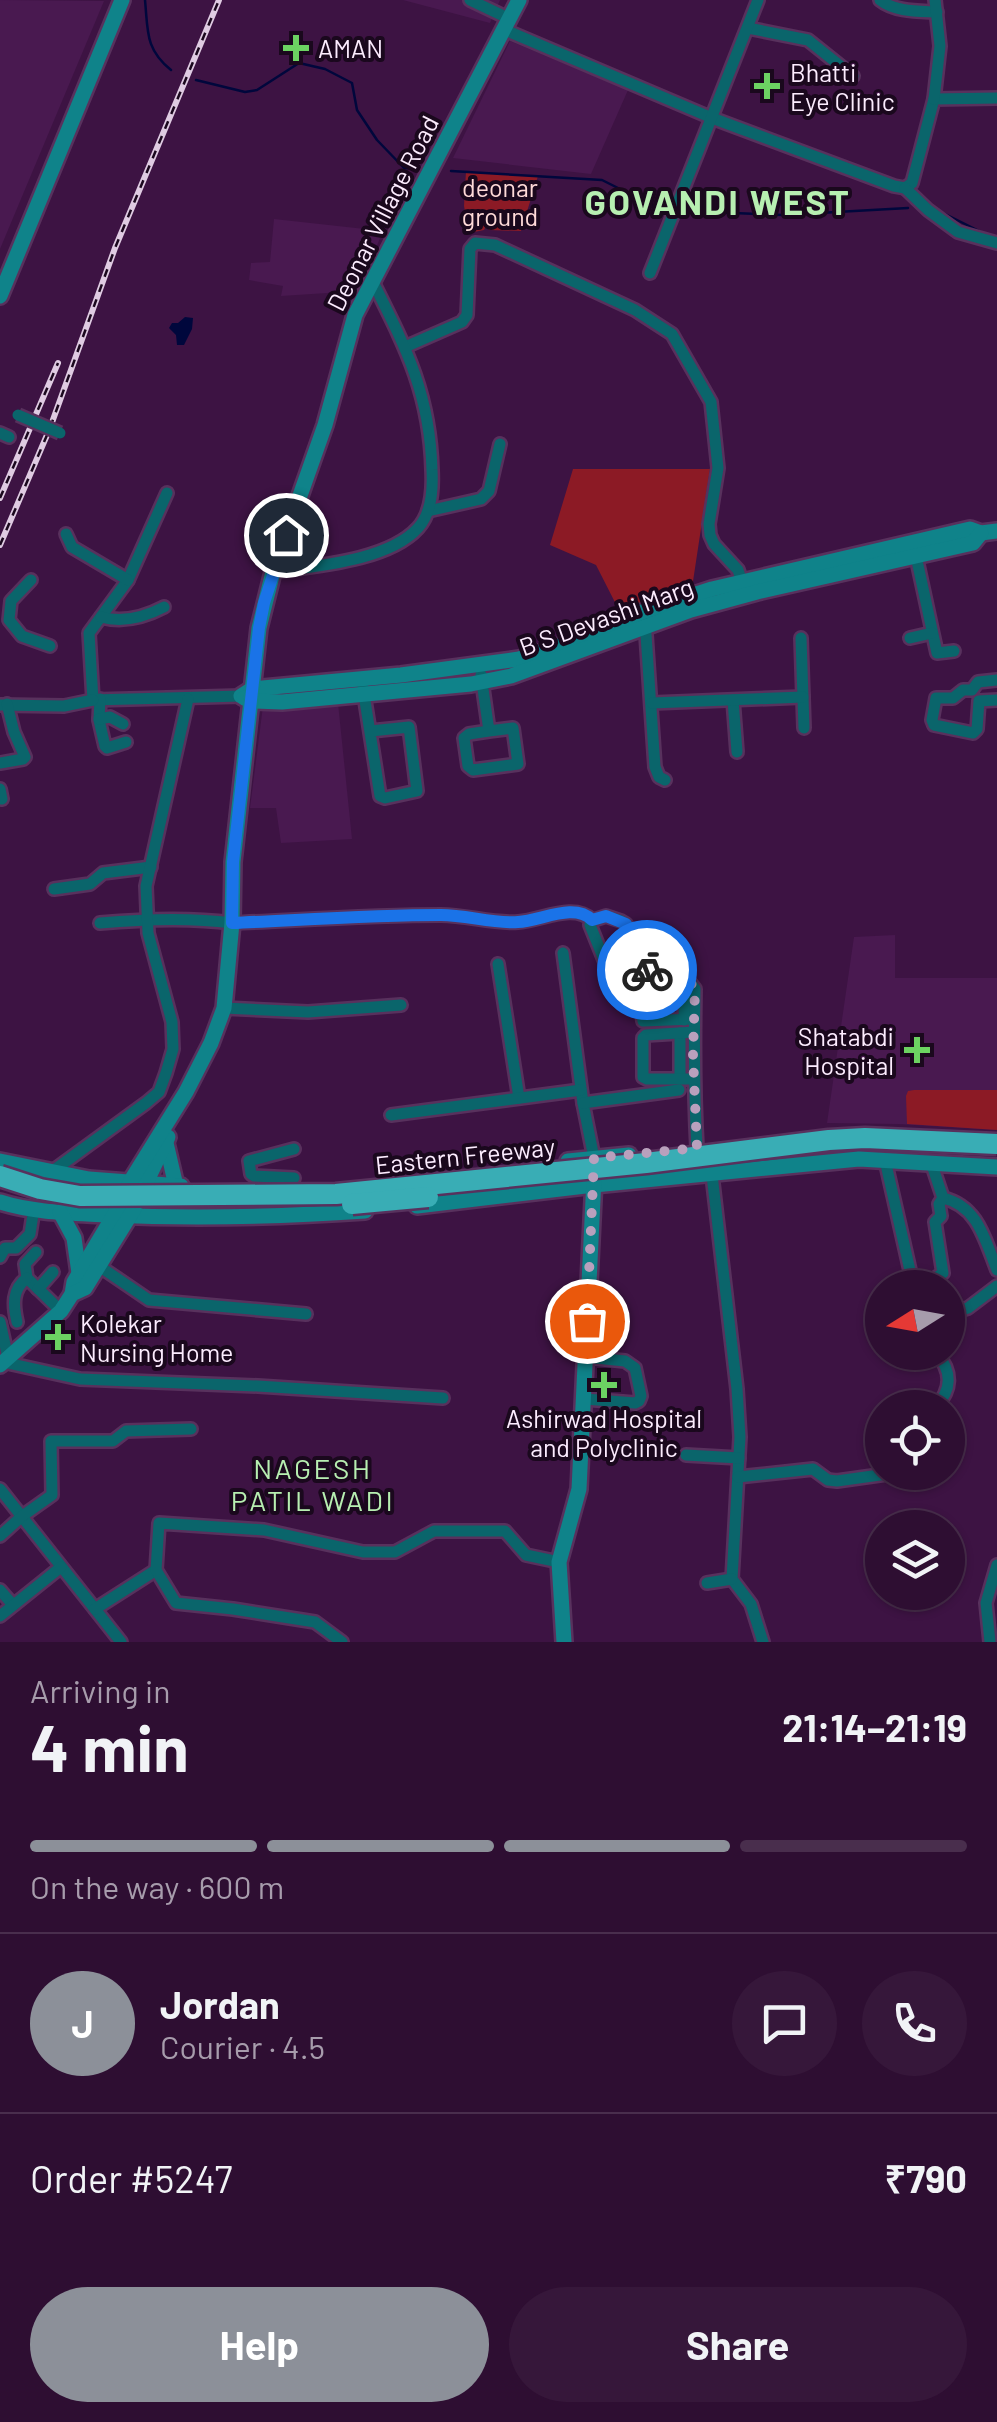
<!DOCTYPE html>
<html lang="en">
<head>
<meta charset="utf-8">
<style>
  body { margin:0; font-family:Barlow,sans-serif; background:#36173a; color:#f1f3f6; height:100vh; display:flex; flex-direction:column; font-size:38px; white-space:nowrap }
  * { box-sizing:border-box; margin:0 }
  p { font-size:32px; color:#a79cac }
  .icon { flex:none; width:55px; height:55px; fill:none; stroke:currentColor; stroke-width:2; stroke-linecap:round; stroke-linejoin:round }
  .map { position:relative; height:1642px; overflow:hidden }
  .sheet { display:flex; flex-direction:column; background:#2e0e32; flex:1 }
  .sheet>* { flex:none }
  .needle { width:65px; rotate:259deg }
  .fabs { position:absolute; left:865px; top:1270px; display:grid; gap:20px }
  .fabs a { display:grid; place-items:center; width:100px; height:100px; border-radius:50%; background:#2e0e32; box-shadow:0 2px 8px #0004,0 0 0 2px #492e4d; font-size:50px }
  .pin { position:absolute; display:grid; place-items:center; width:85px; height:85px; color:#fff; margin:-42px; border:5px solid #fff; border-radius:50%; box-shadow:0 2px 10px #0007 }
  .courier { position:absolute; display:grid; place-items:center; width:100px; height:100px; margin:-50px; border:8px solid #1a73e8; border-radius:50%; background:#fff; color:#222; box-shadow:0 2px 12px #0007 }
  .summary em { font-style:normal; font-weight:700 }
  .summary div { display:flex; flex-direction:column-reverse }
  .summary { display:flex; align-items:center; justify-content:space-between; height:170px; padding:0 30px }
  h1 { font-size:65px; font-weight:700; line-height:75px }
  .bar { display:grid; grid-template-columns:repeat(4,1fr); gap:15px 10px; align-content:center; height:120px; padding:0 30px }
  .bar i { height:12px; border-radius:8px; background:#492e4d }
  .bar .current { background:#8c9099 }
  .bar p { grid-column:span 4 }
  .line { display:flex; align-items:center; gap:25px; padding:0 30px; border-top:2px solid #492e4d }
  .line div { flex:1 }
  .round { display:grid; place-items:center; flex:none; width:105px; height:105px; border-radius:52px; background:#36173a }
  .button { display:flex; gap:20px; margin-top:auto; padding:20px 30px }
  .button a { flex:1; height:115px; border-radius:60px; background:#8c9099; color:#fff; font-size:40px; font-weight:700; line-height:115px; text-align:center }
  .button a+a { background:#36173a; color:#f1f3f6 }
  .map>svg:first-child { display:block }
  .built { fill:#491950 }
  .green { fill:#8c1a25 }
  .water { fill:#00073c }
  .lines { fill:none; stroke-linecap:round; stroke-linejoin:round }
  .stream { stroke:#00073c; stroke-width:2.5 }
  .street-casing { stroke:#58315d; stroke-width:16 }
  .secondary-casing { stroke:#58315d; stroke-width:20 }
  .street { stroke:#0a656b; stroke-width:11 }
  .secondary { stroke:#0f838a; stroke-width:15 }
  .rail-casing { stroke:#dfcbe2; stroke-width:6 }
  .rail { stroke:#1a081d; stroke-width:2.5; stroke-dasharray:8; stroke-linecap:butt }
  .street-bridge-casing { stroke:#58315d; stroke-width:16; stroke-linecap:butt }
  .highway-bridge-casing { stroke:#58315d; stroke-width:25; stroke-linecap:butt }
  .street-bridge { stroke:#0a656b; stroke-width:11 }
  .highway-bridge { stroke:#39adb5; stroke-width:20 }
  .done { stroke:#b9a0bd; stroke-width:10; stroke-dasharray:0 18 }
  .route { stroke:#1a73e8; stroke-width:12 }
  .poi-dot { fill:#6cd362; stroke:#1a081d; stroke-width:4 }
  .labels { text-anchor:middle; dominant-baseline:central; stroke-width:8; stroke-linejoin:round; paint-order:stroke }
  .poi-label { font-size:25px; fill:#fcecfe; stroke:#1a081d; text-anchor:start }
  .park-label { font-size:25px; fill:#fedad8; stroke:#1a081d }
  .street-label { font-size:25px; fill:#fcecfe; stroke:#1a081d }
  .neighbourhood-label { font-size:28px; letter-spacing:2.5px; fill:#b7efb1; stroke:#1a081d }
  .district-label { font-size:35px; font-weight:bold; letter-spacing:2.5px; fill:#b7efb1; stroke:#1a081d }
</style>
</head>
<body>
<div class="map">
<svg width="997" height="1642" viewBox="0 0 997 1642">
  <rect width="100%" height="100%" fill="#3d1343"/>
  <g class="built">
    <path d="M0 0 104 1 0 249Z"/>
    <path d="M403 0H500L490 23Z"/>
    <path d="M510 41 628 90 591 174 453 158Z"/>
    <path d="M274 219 383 231 358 291 281 296 283 286 249 280 251 263 270 262Z"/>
    <path d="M338 703 352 839 281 843 276 808H250L263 706Z"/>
    <path d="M895 935V978H997V1130L898 1124 827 1123 854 937Z"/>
  </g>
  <g class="green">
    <path d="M466 171 538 176 521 231 489 230 486 226 484 230 469 233 464 206Z"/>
    <path d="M573 469H710L692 588 625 622 596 565 550 545Z"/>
    <path d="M914 1090H997V1130L907 1124 906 1096 908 1091Z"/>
  </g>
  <path class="water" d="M185 317 193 318 192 329 184 345H177L176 335 169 328 172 323H178Z"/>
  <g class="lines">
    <g class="stream">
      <path d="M145 0C148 31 145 49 171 70"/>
      <path d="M196 80 245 92 257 90 299 63 325 69 352 83 357 110 377 140 404 168 422 169"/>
      <path d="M451 171 602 180 662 210"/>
      <path d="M684 211 783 215 908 208"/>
      <path d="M939 211 987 235"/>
    </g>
    <g class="street-casing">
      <g id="street">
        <path d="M470 0 510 19"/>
        <path d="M880 0C895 12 918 11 937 12"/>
        <path d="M748 28 808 40 853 76"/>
        <path d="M505 30 712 118 894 186 905 188 912 183 934 99 997 98"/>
        <path d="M934 99 940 46 935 0"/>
        <path d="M905 188 928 210 958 232 997 243"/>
        <path d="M650 273 758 0"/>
        <path d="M405 347 462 322 467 315 470 249 475 243 495 245 635 310 672 334 711 402 718 468 709 524 710 535 714 544 738 570 743 585"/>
        <path d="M0 433 9 437"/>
        <path d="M167 493 128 580 89 633 93 700 241 696"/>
        <path d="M428 511 481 499 489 491 500 444"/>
        <path d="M66 534 72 547 128 580"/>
        <path d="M916 556 937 653 954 651"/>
        <path d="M273 572C315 566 388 561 418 528 432 513 433 489 432 470 430 394 406 348 373 282"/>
        <path d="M31 580 11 601 9 620 22 636 50 646"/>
        <path d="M101 617C123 623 143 618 164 607"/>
        <path d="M645 620 655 767 659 777 665 780"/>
        <path d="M801 638 804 728"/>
        <path d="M910 638 932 633"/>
        <path d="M481 675 489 731 469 734 464 738 468 766 473 770 518 764 513 728 489 731"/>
        <path d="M997 680 978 682 972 690H963L953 698H936L932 720 934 725 973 733 977 729 979 701 997 700"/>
        <path d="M363 688 380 796 385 798 417 791 409 727 371 731"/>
        <path d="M100 699 99 720 105 746 107 748 126 742"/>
        <path d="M733 700 737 752"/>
        <path d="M652 703 803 697"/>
        <path d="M0 705 64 706 93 700"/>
        <path d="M99 719 110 717 123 724"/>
        <path d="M0 763 23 759 25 757 14 732 7 704"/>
        <path d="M0 789 2 799"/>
        <path d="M54 889 90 884 103 873 151 867"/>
        <path d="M100 923C144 919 188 917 232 923 301 920 371 915 441 915 467 915 493 924 518 922 541 921 573 902 592 920"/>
        <path d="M563 953 583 1103 594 1158"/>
        <path d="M498 964 519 1098"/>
        <path d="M662 975 664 1000"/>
        <path d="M224 1008 308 1012 401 1005"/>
        <path d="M694 1019 643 1021 637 975H613L609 972 590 925 591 921 606 916 621 921 626 924 632 939 637 943 647 969 652 973 688 980 695 989C694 1042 694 1095 697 1148"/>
        <path d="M684 1020 685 979"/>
        <path d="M680 1033V1079"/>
        <path d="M694 1079H647L643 1077V1038L646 1035 694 1032"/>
        <path d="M583 1103 679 1090"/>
        <path d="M391 1115 581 1090"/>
        <path d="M294 1149 249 1161 251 1174 254 1176 294 1178"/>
        <path d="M885 1160 914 1288"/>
        <path d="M50 1173 146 1103 159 1092 166 1073 173 1049 172 1022 148 933 146 886 188 699"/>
        <path d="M712 1175 737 1389 740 1437 732 1579 751 1604 763 1642"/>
        <path d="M943 1198C978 1206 985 1240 997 1270"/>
        <path d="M36 1252 25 1264 27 1278 61 1311"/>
        <path d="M0 1257 5 1248H16L30 1234 34 1208"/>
        <path d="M99 1266 149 1300 306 1314"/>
        <path d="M930 1288 931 1281 943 1273 935 1222 941 1216 939 1204 943 1198 932 1165"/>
        <path d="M38 1289 53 1272"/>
        <path d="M948 1314 968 1308 997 1286"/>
        <path d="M0 1322 8 1358"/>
        <path d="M17 1322C13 1305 12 1289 27 1278"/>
        <path d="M3 1362 80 1379 258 1386 443 1398"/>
        <path d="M585 1399 635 1403 639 1401 641 1396 635 1368 625 1361 586 1357"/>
        <path d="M935 1408C953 1389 952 1371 936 1352"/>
        <path d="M686 1455 739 1458"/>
        <path d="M738 1477 813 1469 828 1480 837 1481 901 1472"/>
        <path d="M0 1489 121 1642"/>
        <path d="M0 1536 21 1517 52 1495 51 1441H113L126 1431 191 1429"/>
        <path d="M707 1583 732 1579"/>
        <path d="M0 1590 13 1605"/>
        <path d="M95 1609 156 1570"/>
        <path d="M0 1616 61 1567"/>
        <path d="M342 1642 315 1622 233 1609 176 1603 156 1570 159 1523 264 1530 363 1552H395L434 1531H505L526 1555 559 1562"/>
        <path d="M990 1642 986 1603 997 1565"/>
      </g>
    </g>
    <g class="secondary-casing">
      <g id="secondary">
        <path d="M0 296 122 0"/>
        <path d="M241 696 252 689 401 675 519 659 555 648 645 611 712 589 970 529 981 533 997 531"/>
        <path d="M244 698 252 701 282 702 471 684 511 676 691 610 757 592 973 543 981 533"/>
        <path d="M166 1143 176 1186"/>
        <path d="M0 1161 89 1179 181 1186"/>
        <path d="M568 1161 629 1155"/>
        <path d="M143 1189 168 1137"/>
        <path d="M0 1202C34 1213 72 1213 108 1215 194 1219 279 1217 365 1211"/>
        <path d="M417 1206 594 1185 859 1159 997 1167"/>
        <path d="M60 1212 74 1238 79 1273"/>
        <path d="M72 1294 74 1282 114 1215 130 1182 186 1092 211 1043 224 1008 232 923 233 862 259 628 273 572 325 425 355 315 519 0"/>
        <path d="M0 1365 61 1311 72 1294 85 1288 134 1209"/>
        <path d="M564 1642 559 1562 579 1489 594 1179"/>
      </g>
    </g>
    <use href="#street" class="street"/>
    <use href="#secondary" class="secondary"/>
    <g class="rail-casing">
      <g id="rail">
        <path d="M0 498 58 363"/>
        <path d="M0 545 50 428 115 248 219 0"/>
      </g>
    </g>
    <use href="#rail" class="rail"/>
    <g class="street-bridge-casing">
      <path id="street-bridge" d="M18 415 60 433"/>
    </g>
    <g class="highway-bridge-casing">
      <g id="highway-bridge">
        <path d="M0 1176 40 1189 80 1196 336 1194 646 1163 829 1140 865 1138 997 1144"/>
        <path d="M352 1204 428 1197"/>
      </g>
    </g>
    <use href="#street-bridge" class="street-bridge"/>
    <use href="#highway-bridge" class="highway-bridge"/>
  </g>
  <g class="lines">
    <path class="done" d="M587 1321 594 1158 697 1148 693 1055 695 988 688 980 647 970"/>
    <path class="route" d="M286 535 264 603 259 628 233 862 232 923C301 920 371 915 441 915 467 915 493 924 518 922 541 921 574 902 592 920L606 916 626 924 647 970"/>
  </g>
  <g class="poi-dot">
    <path d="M291 33h10v10h10v10h-10v10h-10v-10h-10v-10h10z"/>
    <path d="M762 71h10v10h10v10h-10v10h-10v-10h-10v-10h10z"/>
    <path d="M912 1035h10v10h10v10h-10v10h-10v-10h-10v-10h10z"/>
    <path d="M53 1322h10v10h10v10h-10v10h-10v-10h-10v-10h10z"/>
    <path d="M599 1370h10v10h10v10h-10v10h-10v-10h-10v-10h10z"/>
  </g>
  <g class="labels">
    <g class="poi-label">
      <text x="318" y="48">AMAN</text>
      <text x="790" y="72">Bhatti<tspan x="790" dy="29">Eye Clinic</tspan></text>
      <text x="894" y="1036" text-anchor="end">Shatabdi<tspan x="894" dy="29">Hospital</tspan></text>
      <text x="80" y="1323">Kolekar<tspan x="80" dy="29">Nursing Home</tspan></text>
      <text x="604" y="1418" text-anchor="middle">Ashirwad Hospital<tspan x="604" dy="29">and Polyclinic</tspan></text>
    </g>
    <g class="park-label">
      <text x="500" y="187">deonar<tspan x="500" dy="29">ground</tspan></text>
    </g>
    <g class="street-label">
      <text transform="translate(382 213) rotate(-63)">Deonar Village Road</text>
      <text transform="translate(606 616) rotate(-20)">B S Devashi Marg</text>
      <text transform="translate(465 1155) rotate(-6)">Eastern Freeway</text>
    </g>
    <g class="neighbourhood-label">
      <text x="313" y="1468">NAGESH<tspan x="313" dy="32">PATIL WADI</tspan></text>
    </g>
    <g class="district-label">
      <text x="718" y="201">GOVANDI WEST</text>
    </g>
  </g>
</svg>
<div class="fabs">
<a><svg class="needle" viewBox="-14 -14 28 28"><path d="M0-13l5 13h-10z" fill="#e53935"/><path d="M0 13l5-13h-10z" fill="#a79cac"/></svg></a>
<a><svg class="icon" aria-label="locate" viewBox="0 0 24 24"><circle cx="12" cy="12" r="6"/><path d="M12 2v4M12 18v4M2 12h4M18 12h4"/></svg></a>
<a><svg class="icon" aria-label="layers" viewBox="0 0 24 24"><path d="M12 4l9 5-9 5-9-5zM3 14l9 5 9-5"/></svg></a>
</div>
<div class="pin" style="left:587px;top:1321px;background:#ea580c"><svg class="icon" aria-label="bag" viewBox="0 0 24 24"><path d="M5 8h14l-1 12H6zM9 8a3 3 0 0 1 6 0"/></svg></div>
<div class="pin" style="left:286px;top:535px;background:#1f2937"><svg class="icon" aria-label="home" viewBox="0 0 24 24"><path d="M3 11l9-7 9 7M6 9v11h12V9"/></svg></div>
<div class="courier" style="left:647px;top:970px"><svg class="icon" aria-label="bike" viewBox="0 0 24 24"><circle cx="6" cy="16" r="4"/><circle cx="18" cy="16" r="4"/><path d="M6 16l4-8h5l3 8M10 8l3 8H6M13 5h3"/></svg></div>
</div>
<section class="sheet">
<div class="summary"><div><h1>4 min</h1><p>Arriving in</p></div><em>21:14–21:19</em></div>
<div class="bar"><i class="current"></i><i class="current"></i><i class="current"></i><i></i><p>On the way · 600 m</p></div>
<div class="line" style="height:180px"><b class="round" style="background:#8c9099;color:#fff">J</b><div><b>Jordan</b><p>Courier · 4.5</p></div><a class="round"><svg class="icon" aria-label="chat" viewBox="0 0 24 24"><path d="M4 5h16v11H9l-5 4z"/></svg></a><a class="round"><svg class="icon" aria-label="phone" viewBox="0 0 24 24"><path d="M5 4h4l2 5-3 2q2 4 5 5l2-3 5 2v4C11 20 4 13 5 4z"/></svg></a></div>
<div class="line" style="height:130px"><div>Order #5247</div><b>₹790</b></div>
<div class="button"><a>Help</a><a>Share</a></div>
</section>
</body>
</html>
